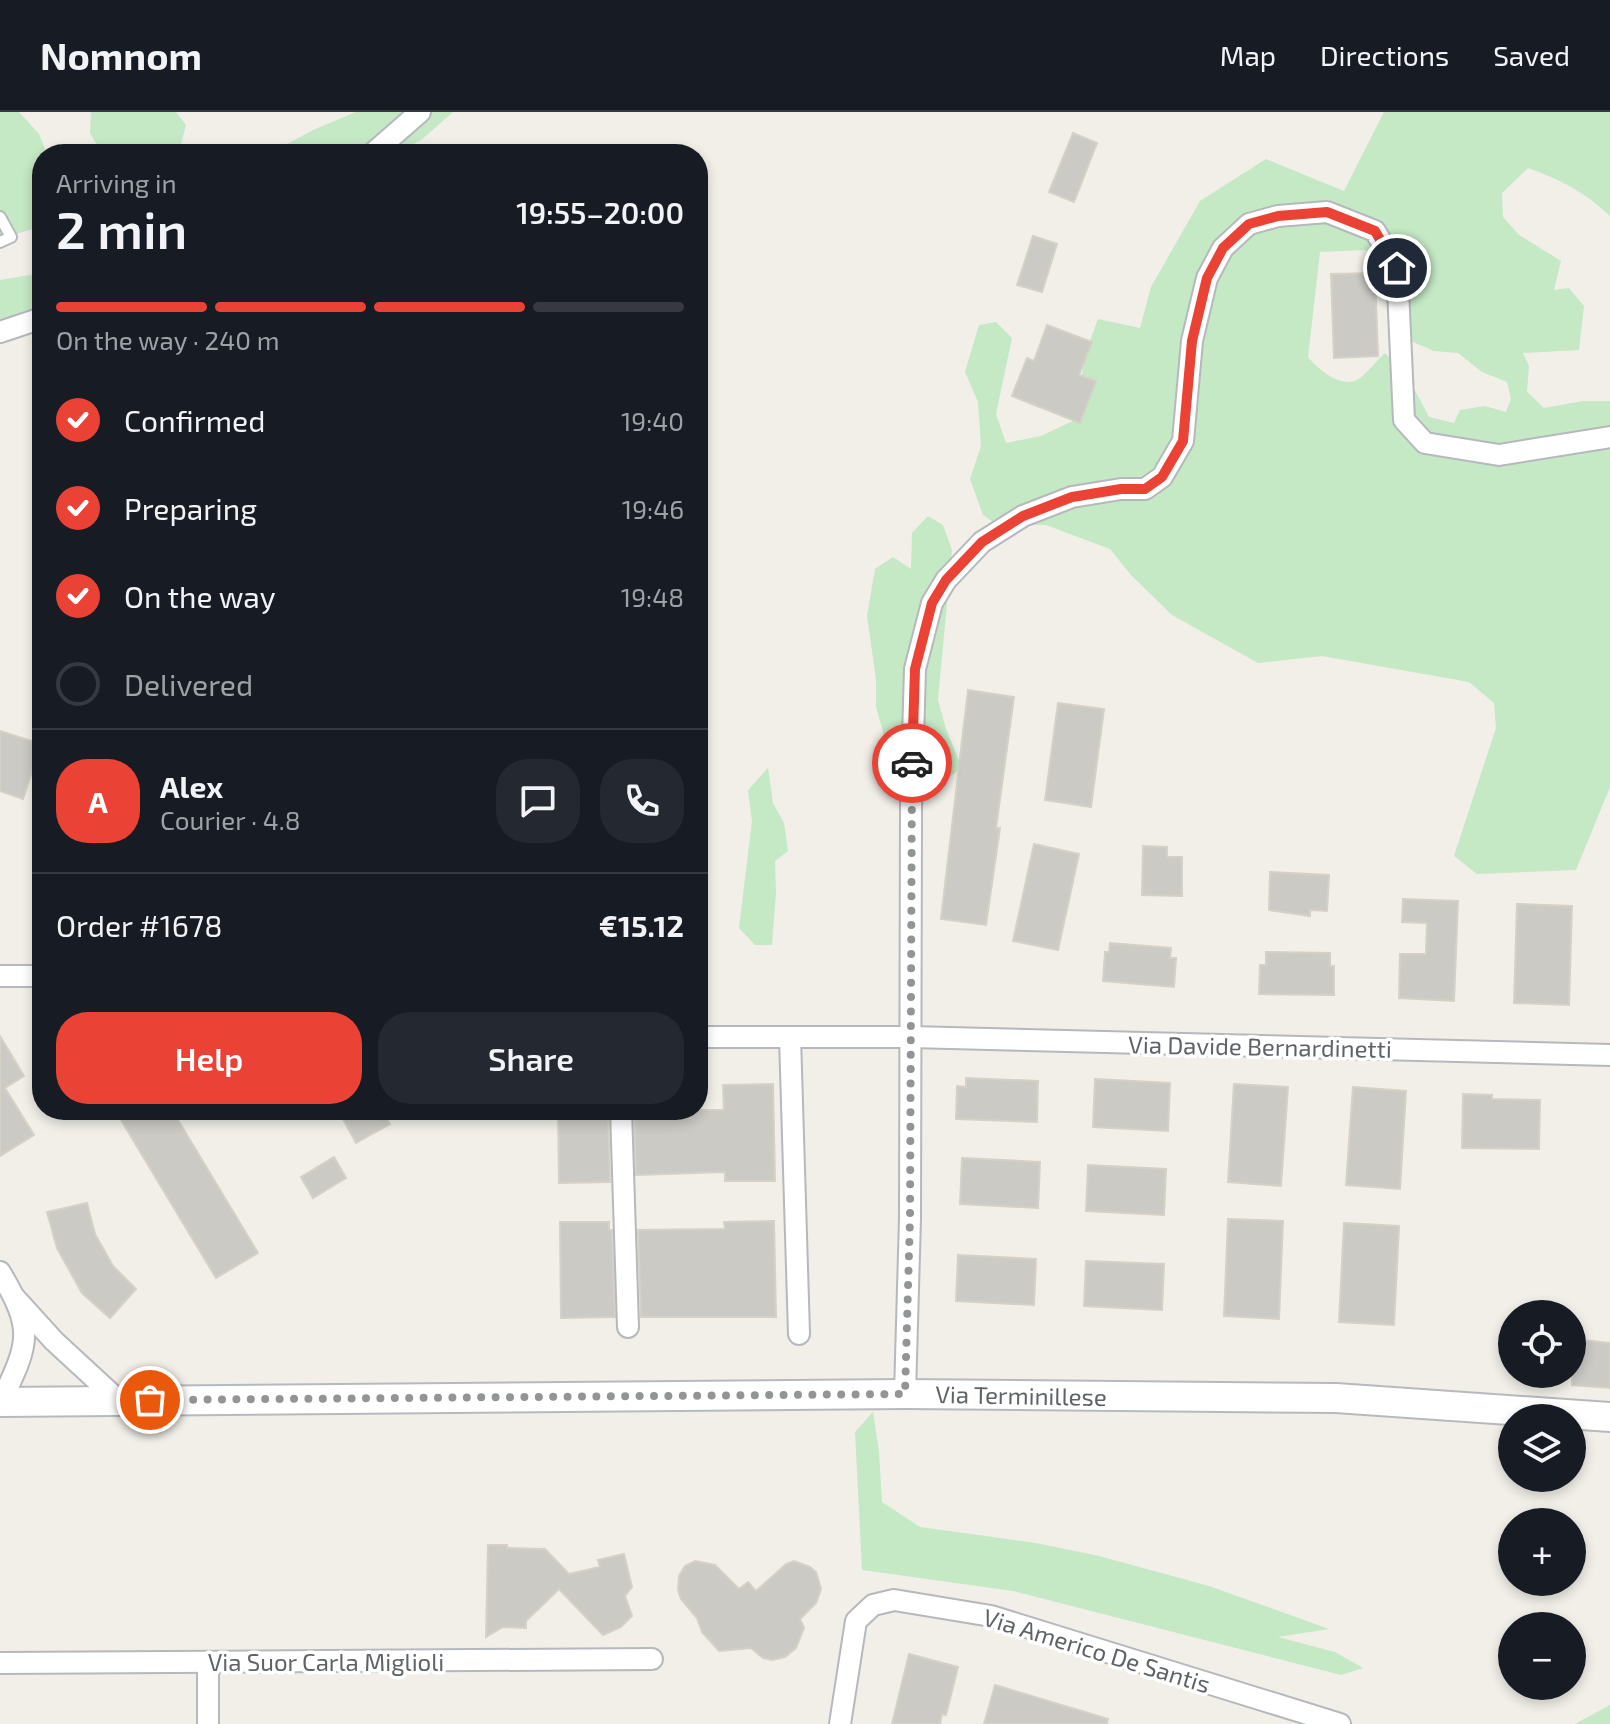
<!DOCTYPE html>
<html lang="en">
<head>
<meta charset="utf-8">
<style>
  body { margin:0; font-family:"Exo 2",sans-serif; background:#242831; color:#f1f3f6; height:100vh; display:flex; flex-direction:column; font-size:30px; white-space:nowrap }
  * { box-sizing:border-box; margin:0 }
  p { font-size:26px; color:#9ea1a6 }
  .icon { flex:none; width:44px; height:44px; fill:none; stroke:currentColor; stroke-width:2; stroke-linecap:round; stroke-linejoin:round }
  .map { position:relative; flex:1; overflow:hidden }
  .panel { position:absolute; left:32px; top:32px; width:676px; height:976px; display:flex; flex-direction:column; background:#171b24; border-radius:32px; box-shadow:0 4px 12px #0003 }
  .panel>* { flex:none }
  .tools { position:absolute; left:1498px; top:1188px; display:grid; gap:16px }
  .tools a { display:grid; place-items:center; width:88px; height:88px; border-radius:50%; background:#171b24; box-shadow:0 4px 12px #0003; font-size:40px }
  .pin { position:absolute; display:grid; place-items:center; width:68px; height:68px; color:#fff; margin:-34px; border:4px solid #fff; border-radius:50%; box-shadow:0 2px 8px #0007 }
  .courier { position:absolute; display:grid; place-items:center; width:80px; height:80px; margin:-40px; border:6px solid #ea4335; border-radius:50%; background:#fff; color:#222; box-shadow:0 2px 10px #0007 }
  .head em { font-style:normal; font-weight:600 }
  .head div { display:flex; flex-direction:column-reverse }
  .head { display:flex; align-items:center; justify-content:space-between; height:136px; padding:0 24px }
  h1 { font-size:52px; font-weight:600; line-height:60px }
  .bar { display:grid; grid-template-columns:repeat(4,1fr); gap:12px 8px; align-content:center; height:96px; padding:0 24px }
  .bar i { height:10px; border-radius:6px; background:#363941 }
  .bar .current { background:#ea4335 }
  .bar p { grid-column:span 4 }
  .line { display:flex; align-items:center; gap:20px; padding:0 24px; border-top:2px solid #363941 }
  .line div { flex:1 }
  .round { display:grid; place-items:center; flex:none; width:84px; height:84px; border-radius:32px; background:#242831 }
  ol { padding:0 24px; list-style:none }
  li { display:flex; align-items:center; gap:24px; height:88px }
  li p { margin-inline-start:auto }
  li .icon { padding:8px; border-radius:50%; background:#ea4335; color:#fff; stroke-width:4 }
  li:last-child { color:#9ea1a6 }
  li i { width:44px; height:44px; border:4px solid #363941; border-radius:50% }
  .primary-button { display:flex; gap:16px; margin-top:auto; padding:16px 24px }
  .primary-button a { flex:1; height:92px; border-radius:32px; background:#ea4335; color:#fff; font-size:32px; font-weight:600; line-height:92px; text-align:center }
  .primary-button a+a { background:#242831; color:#f1f3f6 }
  header { display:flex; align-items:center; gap:48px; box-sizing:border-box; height:112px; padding:0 40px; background:#171b24; border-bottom:2px solid #363941 }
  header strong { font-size:38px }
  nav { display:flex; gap:44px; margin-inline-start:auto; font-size:28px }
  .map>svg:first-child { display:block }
  .green { fill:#c5e8c5; fill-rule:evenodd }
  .building { fill:#cccac5; stroke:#d6d1c6; stroke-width:2 }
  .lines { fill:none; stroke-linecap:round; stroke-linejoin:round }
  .service-casing { stroke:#b5b8bc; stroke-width:14 }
  .minor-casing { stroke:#b5b8bc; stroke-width:24 }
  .secondary-casing { stroke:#b6babf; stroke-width:32 }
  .service { stroke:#fff; stroke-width:10 }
  .minor { stroke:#fff; stroke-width:20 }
  .secondary { stroke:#fff; stroke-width:28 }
  .done { stroke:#929495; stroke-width:8; stroke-dasharray:0 14.4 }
  .route { stroke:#ea4335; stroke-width:10 }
  .labels { text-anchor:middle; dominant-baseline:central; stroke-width:7; stroke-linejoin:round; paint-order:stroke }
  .street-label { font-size:24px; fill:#5f6368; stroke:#fff }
</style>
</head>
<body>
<header>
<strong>Nomnom</strong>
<nav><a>Map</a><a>Directions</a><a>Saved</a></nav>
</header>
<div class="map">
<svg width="1610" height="1612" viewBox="0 0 1610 1612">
  <rect width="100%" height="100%" fill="#f1efe8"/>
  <g class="green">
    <path d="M0 0H19L39 22 47 42H42V114L0 127Z"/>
    <path d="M91 0H176L186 13 180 35 164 42H102L90 21Z"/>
    <path d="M356 0H453L420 29 390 42H269L313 18Z"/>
    <path d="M1384 0H1610V104C1585 80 1561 68 1528 56L1502 81 1503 105 1519 123 1561 149 1554 178 1569 176 1584 194 1579 238 1523 241 1529 254 1527 280 1544 296 1583 289H1610V675L1576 758 1477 762 1454 744 1496 616 1494 591 1469 570 1322 544 1258 551 1172 503 1131 463 1110 437 1046 413 996 412 983 403 970 367 981 334 978 290 965 260 979 213 996 210 1012 226 996 302 1006 331 1041 324 1077 307 1084 245 1098 207 1140 216 1151 175 1200 89 1266 47 1344 79ZM1366 138C1388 167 1402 196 1413 230L1434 239 1458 241 1482 260 1507 270 1511 287 1506 300 1485 294 1460 298 1454 311 1429 305 1408 265 1385 241C1378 247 1364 265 1357 268 1340 276 1318 257 1308 245L1320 140Z"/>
    <path d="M42 161V199L0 222V168Z"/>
    <path d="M928 404 943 413 952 438 938 588 946 617 962 656 928 680 892 651 876 595V567L867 504 875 457 893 445 911 457 912 421Z"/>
    <path d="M768 656 773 691 784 711 788 739 775 749 776 781 772 833H755L739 816 752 709 748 678Z"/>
    <path d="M873 1300 879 1340 882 1390 920 1415 1036 1431 1099 1444 1209 1474 1329 1517 1278 1525 1335 1540 1363 1556 1341 1563 1013 1479 862 1458 855 1320Z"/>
    <path d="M1610 1593V1612H1575Z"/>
  </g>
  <g class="building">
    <path d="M1073 21 1097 31 1074 90 1049 80Z"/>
    <path d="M1033 124 1057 132 1042 180 1017 173Z"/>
    <path d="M1375 161 1378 244 1334 246 1331 162Z"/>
    <path d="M1047 213 1092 230 1079 263 1096 269 1080 311 1012 284 1027 246 1034 249Z"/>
    <path d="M968 578 1014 585 996 716H1000L986 813 941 807Z"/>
    <path d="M1058 591 1104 597 1091 695 1045 688Z"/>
    <path d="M0 619 41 632 23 687 0 679Z"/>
    <path d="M1034 732 1079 742 1058 838 1013 829Z"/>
    <path d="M1143 734 1167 735V745H1182V784L1142 783Z"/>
    <path d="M1270 760 1329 763 1327 799 1310 798V804L1269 798Z"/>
    <path d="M1403 787 1458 789 1454 889 1399 886 1400 842H1426L1427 811 1402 810Z"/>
    <path d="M1517 792 1572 794 1569 893 1514 891Z"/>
    <path d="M1110 831 1171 836 1170 846H1176L1174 875 1103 869 1105 840H1109Z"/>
    <path d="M1266 840 1330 841V854H1334V883L1259 882 1260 853H1266Z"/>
    <path d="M0 924 24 964 5 976 34 1023 0 1044Z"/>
    <path d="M966 966 1038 969 1037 1010 956 1007 957 974 966 975Z"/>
    <path d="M1095 967 1170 971 1168 1019 1093 1015Z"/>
    <path d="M773 972 775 1069H725V1060L636 1063 634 998H724L723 973Z"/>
    <path d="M1234 972 1288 975 1281 1074 1228 1070Z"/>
    <path d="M1353 975 1406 979 1400 1077 1346 1073Z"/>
    <path d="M1463 982 1492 983V987L1540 988 1539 1037 1462 1036Z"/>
    <path d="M115 998H172L258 1141 216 1166Z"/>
    <path d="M338 998H382L390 1012 356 1031Z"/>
    <path d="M558 998H608L610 1070 559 1071Z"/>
    <path d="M334 1045 346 1066 313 1086 301 1065Z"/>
    <path d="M962 1046 1040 1050 1038 1096 960 1092Z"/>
    <path d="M1088 1053 1166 1057 1164 1103 1086 1099Z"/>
    <path d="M87 1091 95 1122 113 1154 136 1177 110 1206 82 1181 57 1136 47 1100Z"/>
    <path d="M1228 1107 1283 1109 1279 1207 1224 1204Z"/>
    <path d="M774 1109 776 1205H641L638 1118 725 1117 724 1110Z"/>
    <path d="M560 1110H609V1118H612L615 1205 561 1206Z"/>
    <path d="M1344 1111 1399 1114 1394 1213 1339 1210Z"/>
    <path d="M958 1143 1036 1147 1034 1193 956 1189Z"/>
    <path d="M1086 1149 1164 1152 1162 1198 1084 1194Z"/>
    <path d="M1572 1227 1610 1231V1276L1572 1273Z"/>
    <path d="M488 1433H507V1436L545 1437 569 1462 600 1455 598 1448 624 1442 632 1475 625 1484 632 1504 621 1515 603 1523 559 1477 526 1509V1516L503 1515 486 1525Z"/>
    <path d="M695 1449 715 1453 739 1477 748 1470 756 1479 786 1452 794 1449 810 1455 816 1460 821 1477 816 1491 800 1507 804 1516 796 1536 785 1545 772 1548 763 1546 751 1536 719 1539 702 1520 697 1506 681 1487 678 1478 679 1464 685 1454Z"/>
    <path d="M909 1542 958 1555 946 1603 942 1602 940 1612H892Z"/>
    <path d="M995 1573 1108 1607 1107 1612H984Z"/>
  </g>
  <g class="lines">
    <g class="service-casing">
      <path id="service" d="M0 105 11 125 0 130"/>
    </g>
    <g class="minor-casing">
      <g id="minor">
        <path d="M372 42 420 0"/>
        <path d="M0 220 42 206"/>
        <path d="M0 864H42"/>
        <path d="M698 925H911L1610 943"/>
        <path d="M790 925 799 1222"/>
        <path d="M621 998 628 1215"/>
        <path d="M0 1160C35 1219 29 1230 1 1290"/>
        <path d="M15 1186 54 1229 118 1288"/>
        <path d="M905 1282 910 1106 911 696 915 557 932 491 946 468 982 430 1023 404 1072 385 1121 377H1145L1162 365 1183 329 1192 229 1207 166 1223 136 1249 112 1278 104 1327 100 1375 119 1397 156 1404 308 1425 331 1499 343 1610 325"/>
        <path d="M208 1550V1612"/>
        <path d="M0 1551 652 1547"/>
        <path d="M840 1612 856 1509 873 1493 894 1488 991 1504 1340 1612"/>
      </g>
    </g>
    <g class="secondary-casing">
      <path id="secondary" d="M0 1290 905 1282 1336 1286 1610 1305"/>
    </g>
    <use href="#service" class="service"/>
    <use href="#minor" class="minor"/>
    <use href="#secondary" class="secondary"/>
  </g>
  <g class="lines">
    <path class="done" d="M150 1288 905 1282 910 1106 912 651"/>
    <path class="route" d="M912 651 915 557 932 491 946 468 982 430 1023 404 1072 385 1121 377H1145L1162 365 1183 329 1192 229 1207 166 1223 136 1249 112 1278 104 1327 100 1375 119 1397 156"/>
  </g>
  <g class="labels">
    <g class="street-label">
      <text transform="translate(1260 934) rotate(1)">Via Davide Bernardinetti</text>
      <text transform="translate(1021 1283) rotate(1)">Via Terminillese</text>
      <text transform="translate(1097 1538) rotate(17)">Via Americo De Santis</text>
      <text x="326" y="1549">Via Suor Carla Miglioli</text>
    </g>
  </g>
</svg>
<div class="tools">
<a><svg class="icon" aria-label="locate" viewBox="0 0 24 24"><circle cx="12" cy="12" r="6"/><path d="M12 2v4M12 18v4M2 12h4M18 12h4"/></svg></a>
<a><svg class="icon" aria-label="layers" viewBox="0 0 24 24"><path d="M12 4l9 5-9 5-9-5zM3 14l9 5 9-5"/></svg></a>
<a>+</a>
<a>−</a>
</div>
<div class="pin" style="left:150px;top:1288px;background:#ea580c"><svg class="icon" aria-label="bag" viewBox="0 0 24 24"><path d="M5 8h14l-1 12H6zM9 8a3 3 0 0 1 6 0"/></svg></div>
<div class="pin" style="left:1397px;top:156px;background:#1f2937"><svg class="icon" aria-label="home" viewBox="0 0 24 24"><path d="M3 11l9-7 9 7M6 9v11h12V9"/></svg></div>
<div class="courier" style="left:912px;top:651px"><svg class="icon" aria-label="car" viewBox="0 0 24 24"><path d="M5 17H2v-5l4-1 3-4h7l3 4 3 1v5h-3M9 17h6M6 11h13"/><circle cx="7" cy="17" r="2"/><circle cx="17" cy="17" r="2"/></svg></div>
<section class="panel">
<div class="head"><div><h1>2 min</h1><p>Arriving in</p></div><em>19:55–20:00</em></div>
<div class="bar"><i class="current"></i><i class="current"></i><i class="current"></i><i></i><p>On the way · 240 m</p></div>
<ol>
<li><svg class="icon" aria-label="check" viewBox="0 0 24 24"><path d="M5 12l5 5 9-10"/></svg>Confirmed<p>19:40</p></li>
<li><svg class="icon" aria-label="check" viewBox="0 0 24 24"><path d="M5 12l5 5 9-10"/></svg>Preparing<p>19:46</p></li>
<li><svg class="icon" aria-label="check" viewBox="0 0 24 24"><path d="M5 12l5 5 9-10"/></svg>On the way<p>19:48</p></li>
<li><i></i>Delivered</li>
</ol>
<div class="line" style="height:144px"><b class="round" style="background:#ea4335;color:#fff">A</b><div><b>Alex</b><p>Courier · 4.8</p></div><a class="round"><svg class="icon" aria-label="chat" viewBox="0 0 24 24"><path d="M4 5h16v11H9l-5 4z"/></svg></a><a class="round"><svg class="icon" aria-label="phone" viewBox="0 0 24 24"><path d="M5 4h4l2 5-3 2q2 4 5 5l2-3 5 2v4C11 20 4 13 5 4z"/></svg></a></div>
<div class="line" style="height:104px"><div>Order #1678</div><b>€15.12</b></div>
<div class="primary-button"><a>Help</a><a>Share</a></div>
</section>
</div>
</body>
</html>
